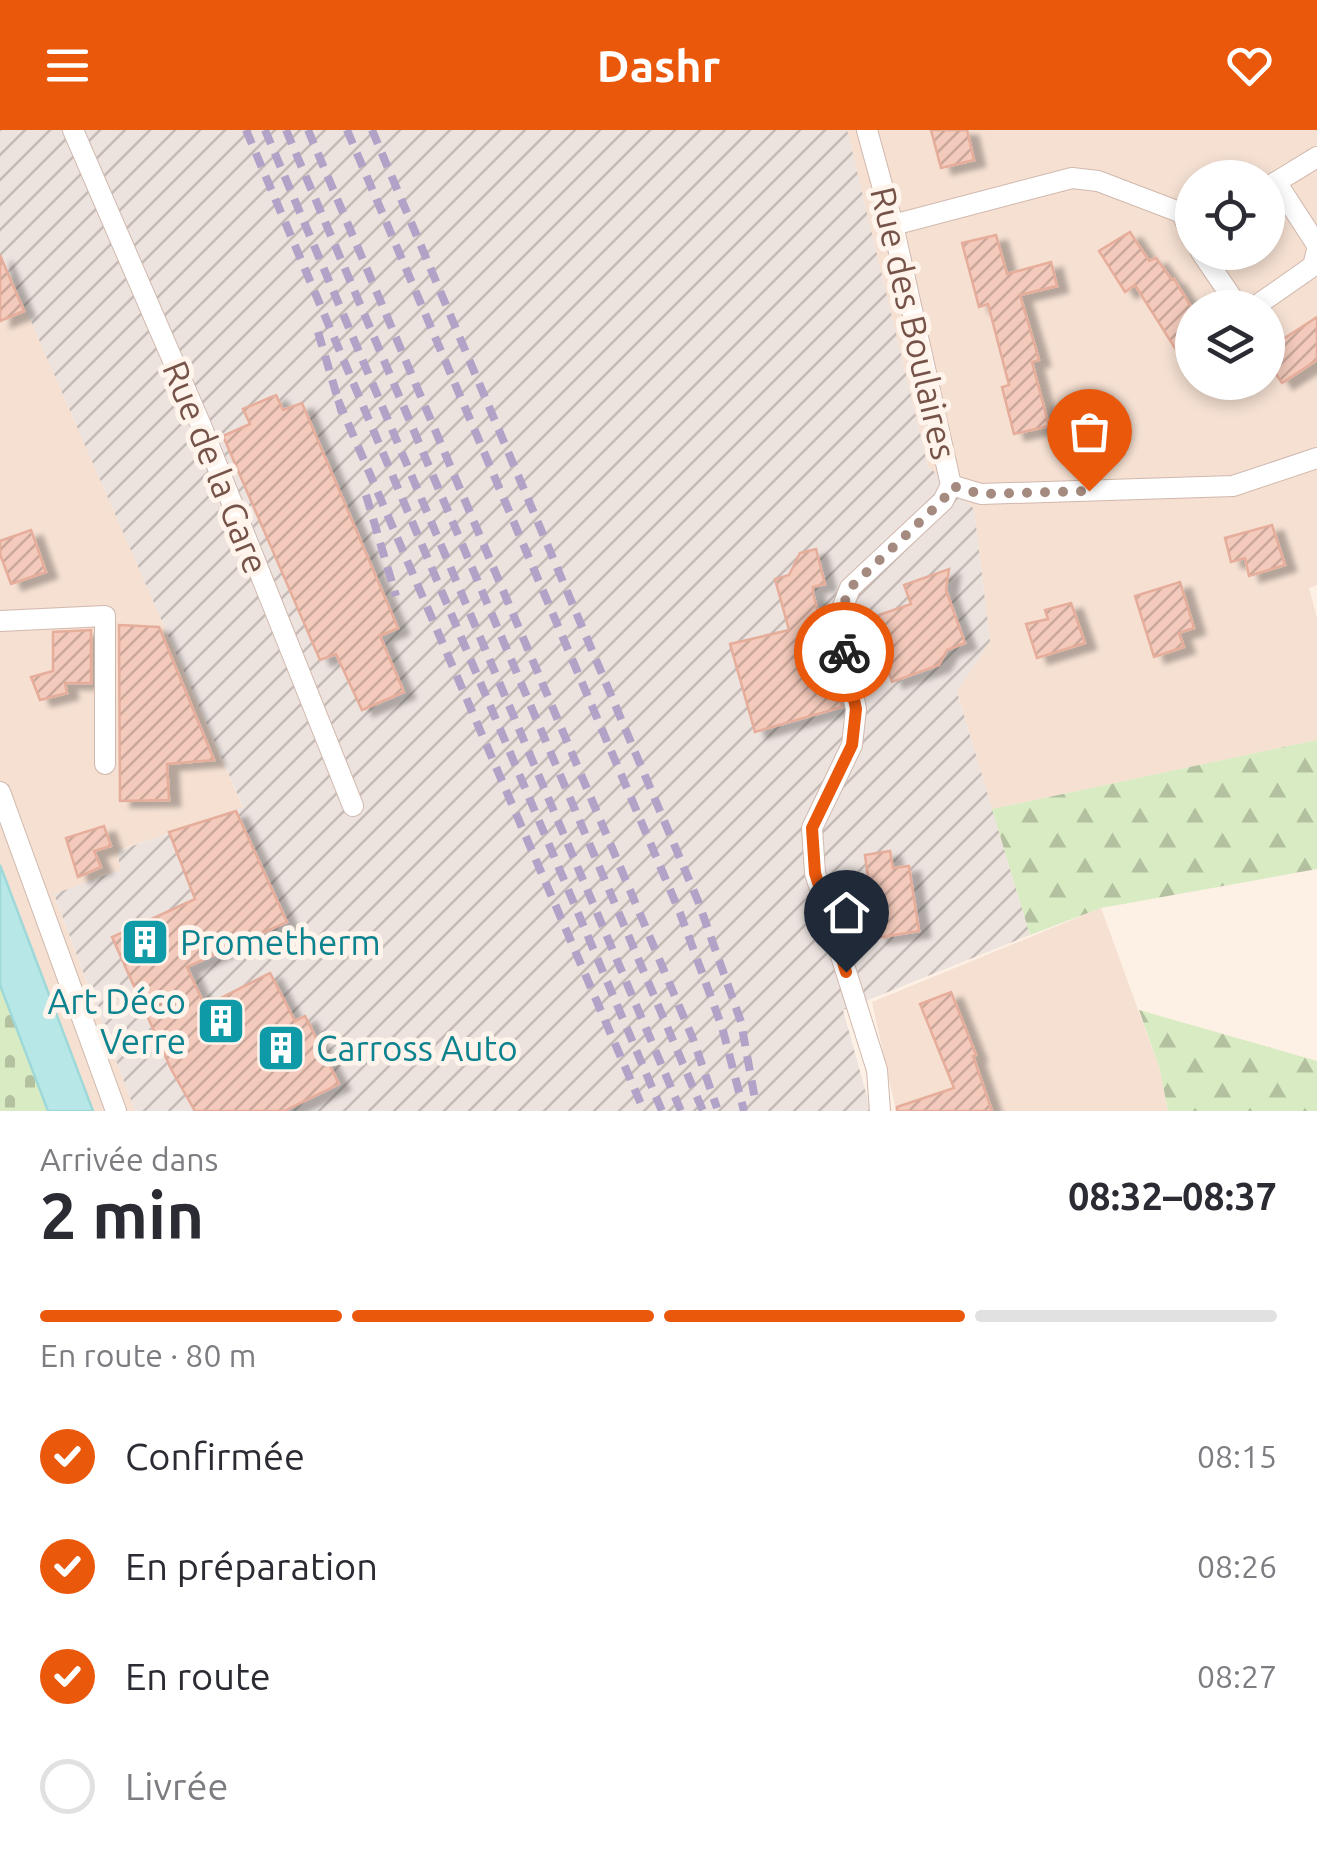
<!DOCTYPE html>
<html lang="fr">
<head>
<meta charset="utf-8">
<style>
  body { margin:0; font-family:Ubuntu,sans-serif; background:#f7f7f7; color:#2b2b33; height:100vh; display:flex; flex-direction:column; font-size:38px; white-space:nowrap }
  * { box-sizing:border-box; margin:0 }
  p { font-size:32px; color:#7c7c81 }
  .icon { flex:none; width:55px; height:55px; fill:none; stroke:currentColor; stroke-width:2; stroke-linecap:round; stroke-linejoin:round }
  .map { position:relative; height:981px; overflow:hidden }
  .panel { display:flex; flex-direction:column; background:#fff; flex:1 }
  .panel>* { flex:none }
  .buttons { position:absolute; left:1175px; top:30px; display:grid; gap:20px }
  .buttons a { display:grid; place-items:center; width:110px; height:110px; border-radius:50%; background:#fff; box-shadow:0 5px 15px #0003; font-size:50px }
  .pin { position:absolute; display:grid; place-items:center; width:85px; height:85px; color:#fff; margin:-102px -42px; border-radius:50% 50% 50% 0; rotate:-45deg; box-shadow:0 0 10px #0007 }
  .pin .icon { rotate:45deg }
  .courier { position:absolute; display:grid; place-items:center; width:100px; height:100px; margin:-50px; border:8px solid #ea580c; border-radius:50%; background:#fff; color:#222; box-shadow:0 2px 12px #0007 }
  .overview em { font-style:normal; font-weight:700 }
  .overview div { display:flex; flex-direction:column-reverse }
  .overview { display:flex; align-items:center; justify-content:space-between; height:170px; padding:0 40px }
  h1 { font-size:65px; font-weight:700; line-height:75px }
  .bar { display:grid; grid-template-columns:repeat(4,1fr); gap:15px 10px; align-content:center; height:120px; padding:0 40px }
  .bar i { height:12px; border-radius:8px; background:#e1e1e2 }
  .bar .on { background:#ea580c }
  .bar p { grid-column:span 4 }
  ol { padding:0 40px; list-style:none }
  li { display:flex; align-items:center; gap:30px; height:110px }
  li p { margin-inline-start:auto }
  li .icon { padding:10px; border-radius:50%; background:#ea580c; color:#fff; stroke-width:4 }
  li:last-child { color:#7c7c81 }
  li i { width:55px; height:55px; border:5px solid #e1e1e2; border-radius:50% }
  header { display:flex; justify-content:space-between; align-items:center; height:130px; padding:0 40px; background:#ea580c; color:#fff; font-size:45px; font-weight:700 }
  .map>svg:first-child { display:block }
  .residential { fill:#f5e0d2; fill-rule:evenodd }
  .industrial { fill:url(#industrial-furrows) }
  .forest { fill:url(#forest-firs) }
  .cemetery { fill:url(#cemetery-stones) }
  .water { fill:#b8e7e7; stroke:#9ed8d9; stroke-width:2.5 }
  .building { fill:url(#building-hatch); stroke:#e6ad9b; stroke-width:2.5; filter:url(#shadow) }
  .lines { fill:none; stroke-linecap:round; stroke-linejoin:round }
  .street-casing { stroke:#d1b8ad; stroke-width:22 }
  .street { stroke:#fff; stroke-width:20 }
  .rail { stroke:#b1a2c7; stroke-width:8; stroke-dasharray:15 10; stroke-linecap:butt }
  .done { stroke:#a58a7f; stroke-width:10; stroke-dasharray:0 18 }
  .route { stroke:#ea580c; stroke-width:12 }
  .labels { text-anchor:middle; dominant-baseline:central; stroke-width:10; stroke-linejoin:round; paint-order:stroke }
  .street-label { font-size:35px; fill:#765349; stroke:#fff4eb }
  .culture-label { font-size:35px; fill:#0d838f; stroke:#fff4eb; text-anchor:start }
</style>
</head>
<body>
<header><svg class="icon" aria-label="menu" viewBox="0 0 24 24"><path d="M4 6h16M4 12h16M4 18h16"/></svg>Dashr<svg class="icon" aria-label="heart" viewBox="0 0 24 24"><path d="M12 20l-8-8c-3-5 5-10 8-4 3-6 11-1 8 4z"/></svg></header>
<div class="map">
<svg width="1317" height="981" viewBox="0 0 1317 981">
  <defs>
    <pattern id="industrial-furrows" width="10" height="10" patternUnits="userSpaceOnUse" patternTransform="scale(2.5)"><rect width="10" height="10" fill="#ece3df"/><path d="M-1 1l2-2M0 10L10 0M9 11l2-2" fill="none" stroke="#c4bbb7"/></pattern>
    <pattern id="forest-firs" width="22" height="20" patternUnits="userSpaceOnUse" patternTransform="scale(2.5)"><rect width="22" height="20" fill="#d8ebc2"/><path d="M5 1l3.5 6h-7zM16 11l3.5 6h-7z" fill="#b4c1a0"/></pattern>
    <pattern id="cemetery-stones" width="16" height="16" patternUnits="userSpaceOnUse" patternTransform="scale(2.5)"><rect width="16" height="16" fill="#d8ebc2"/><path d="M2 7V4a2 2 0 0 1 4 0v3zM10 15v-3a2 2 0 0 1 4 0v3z" fill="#b4c1a0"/></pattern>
    <pattern id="building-hatch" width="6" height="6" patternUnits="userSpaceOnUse" patternTransform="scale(2.5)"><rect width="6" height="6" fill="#f3cabb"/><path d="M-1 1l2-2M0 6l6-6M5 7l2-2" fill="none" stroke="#c9a79a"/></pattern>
    <filter id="shadow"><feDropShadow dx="11" dy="6" stdDeviation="2.5" flood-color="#0004"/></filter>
  </defs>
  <rect width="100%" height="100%" fill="#fdf0e4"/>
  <g class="residential">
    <path d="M847 0H1317V455L1309 458 1317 488V610L992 679 957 561 990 511 974 379 928 336ZM1192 48H1268V122H1192ZM1192 178H1268V252H1192Z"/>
    <path d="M23 172 243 678 119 720 121 740 54 765 135 981H0V180Z"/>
    <path d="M1101 778 1160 940 1168 981H896L872 872Z"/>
  </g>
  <path class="industrial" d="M0 0H847L928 336 974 379 990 511 957 562 1030 805 843 880 871 981H135L54 764 120 740 118 721 243 677 23 173 0 180Z"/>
  <g class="forest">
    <path d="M1317 610V739L1101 778 1030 805 992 679Z"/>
    <path d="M1139 880 1317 931V981H1168L1160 940Z"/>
  </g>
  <path class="cemetery" d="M0 851 48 981H0Z"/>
  <path class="water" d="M0 735 93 981H48L0 855Z"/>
  <g class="building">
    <path d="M931 0H967L974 30 941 38Z"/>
    <path d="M1130 102 1149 131 1156 128 1172 150 1174 149 1192 178V245L1135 155 1125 162 1099 121Z"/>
    <path d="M996 105 1007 144 1051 132 1057 156 1020 165 1039 230 1032 232 1049 296 1014 304 1002 257 1009 255 988 174 979 177 962 113Z"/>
    <path d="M0 125 24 181 0 191Z"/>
    <path d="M1317 187V230L1282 253 1268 232V219Z"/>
    <path d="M276 265 283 280 302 273 398 498 380 506 404 562 362 580 336 524 320 530 223 306 250 294 243 279Z"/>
    <path d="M1272 395 1285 435 1249 446 1245 428 1231 432 1225 408Z"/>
    <path d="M31 400 46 442 11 454 0 424V411Z"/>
    <path d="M816 419 825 454 813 457V463L842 577 755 602 730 514 789 500 775 449 789 445 800 423Z"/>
    <path d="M949 439 946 460 965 513 947 520 939 535 892 552 870 488 911 474 904 455Z"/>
    <path d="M1180 452 1194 498 1179 503 1184 517 1154 527 1135 466Z"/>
    <path d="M1071 473 1085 513 1037 528 1026 494 1048 489 1045 480Z"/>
    <path d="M119 495 159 497 214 630 167 634 169 670 120 671Z"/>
    <path d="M91 500V553H65L67 563 40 570 31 547 53 541V502Z"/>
    <path d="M236 681 287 792 187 837 205 876 270 843 295 891 305 886 339 954 284 981H195L171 939 112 807 195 769 169 702Z"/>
    <path d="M104 696 111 716 94 721 101 737 78 747 66 708Z"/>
    <path d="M890 721 893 738 909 736 919 801 876 808 865 725Z"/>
    <path d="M951 862 976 925 973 926 992 981H897V977L954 958 920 874Z"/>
  </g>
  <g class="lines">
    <g class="street-casing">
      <g id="street">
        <path d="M73 0 200 293 353 676"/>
        <path d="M867 0 893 95 951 355 943 371 850 458 837 492 856 579 852 615 812 698 815 743 877 940 880 981"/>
        <path d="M1276 52 1317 115"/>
        <path d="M1268 57 1317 27"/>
        <path d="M1182 83 1192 108"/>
        <path d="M893 95 1072 48 1098 51 1182 83H1192"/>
        <path d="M1201 122 1237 175 1247 178"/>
        <path d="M1253 178 1313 136 1317 120"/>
        <path d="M951 355 981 364 1233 356 1317 328"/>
        <path d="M0 491 105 486V634"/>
        <path d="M0 662 116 981"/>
      </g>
    </g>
    <use href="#street" class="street"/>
    <g class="rail">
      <path d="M246 0 662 981"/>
      <path d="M265 0 681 981"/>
      <path d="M286 0 703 981"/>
      <path d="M308 0 693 909 717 978"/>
      <path d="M347 0 680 783 722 897 744 981"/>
      <path d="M372 0 698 771 741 892 756 975"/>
      <path d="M318 202 342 283"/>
      <path d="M338 270 644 981"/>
      <path d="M366 365 396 466"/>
    </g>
  </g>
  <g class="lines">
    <path class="done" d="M844 522 837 492 850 458 943 370 952 356 981 364 1089 361"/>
    <path class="route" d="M844 522 856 579 852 615 812 698 815 743 846 842"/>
  </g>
  <defs>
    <g id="building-square" transform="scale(2.5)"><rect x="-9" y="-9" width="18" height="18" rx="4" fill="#0f9aa8" stroke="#fff4eb"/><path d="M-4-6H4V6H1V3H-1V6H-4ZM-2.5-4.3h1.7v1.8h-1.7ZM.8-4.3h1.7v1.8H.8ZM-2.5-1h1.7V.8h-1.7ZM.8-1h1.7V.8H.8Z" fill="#fff"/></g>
  </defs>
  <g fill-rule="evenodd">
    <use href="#building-square" x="145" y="812"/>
    <use href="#building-square" x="221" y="891"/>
    <use href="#building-square" x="281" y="918"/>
  </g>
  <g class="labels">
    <g class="street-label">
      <text transform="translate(914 193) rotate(77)">Rue des Boulaires</text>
      <text transform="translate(216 337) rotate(68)">Rue de la Gare</text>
    </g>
    <g class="culture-label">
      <text x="180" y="812">Prometherm</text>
      <text x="186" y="871" text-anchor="end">Art Déco<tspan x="186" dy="40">Verre</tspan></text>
      <text x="316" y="918">Carross Auto</text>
    </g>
  </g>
</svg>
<div class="buttons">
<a><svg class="icon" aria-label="locate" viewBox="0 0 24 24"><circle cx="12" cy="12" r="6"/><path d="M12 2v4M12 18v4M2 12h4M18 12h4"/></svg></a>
<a><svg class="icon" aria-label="layers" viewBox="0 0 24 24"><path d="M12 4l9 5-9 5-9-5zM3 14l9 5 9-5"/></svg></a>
</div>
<div class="pin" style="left:1089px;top:361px;background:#ea580c"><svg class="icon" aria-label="bag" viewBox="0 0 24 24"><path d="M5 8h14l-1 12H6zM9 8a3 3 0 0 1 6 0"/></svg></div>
<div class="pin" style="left:846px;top:842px;background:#1f2937"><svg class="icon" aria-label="home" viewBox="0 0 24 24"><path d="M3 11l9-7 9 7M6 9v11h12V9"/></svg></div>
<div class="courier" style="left:844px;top:522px"><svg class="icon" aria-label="bike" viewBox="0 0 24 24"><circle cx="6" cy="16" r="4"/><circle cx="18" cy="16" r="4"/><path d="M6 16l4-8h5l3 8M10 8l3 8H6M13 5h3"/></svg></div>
</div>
<section class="panel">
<div class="overview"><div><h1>2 min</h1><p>Arrivée dans</p></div><em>08:32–08:37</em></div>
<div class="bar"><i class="on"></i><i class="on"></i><i class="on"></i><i></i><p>En route · 80 m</p></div>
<ol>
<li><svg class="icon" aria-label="check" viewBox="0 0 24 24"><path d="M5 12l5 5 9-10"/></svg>Confirmée<p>08:15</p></li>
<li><svg class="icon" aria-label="check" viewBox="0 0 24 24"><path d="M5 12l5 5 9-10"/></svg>En préparation<p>08:26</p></li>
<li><svg class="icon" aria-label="check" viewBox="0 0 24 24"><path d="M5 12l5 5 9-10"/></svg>En route<p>08:27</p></li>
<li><i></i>Livrée</li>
</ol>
</section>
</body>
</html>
